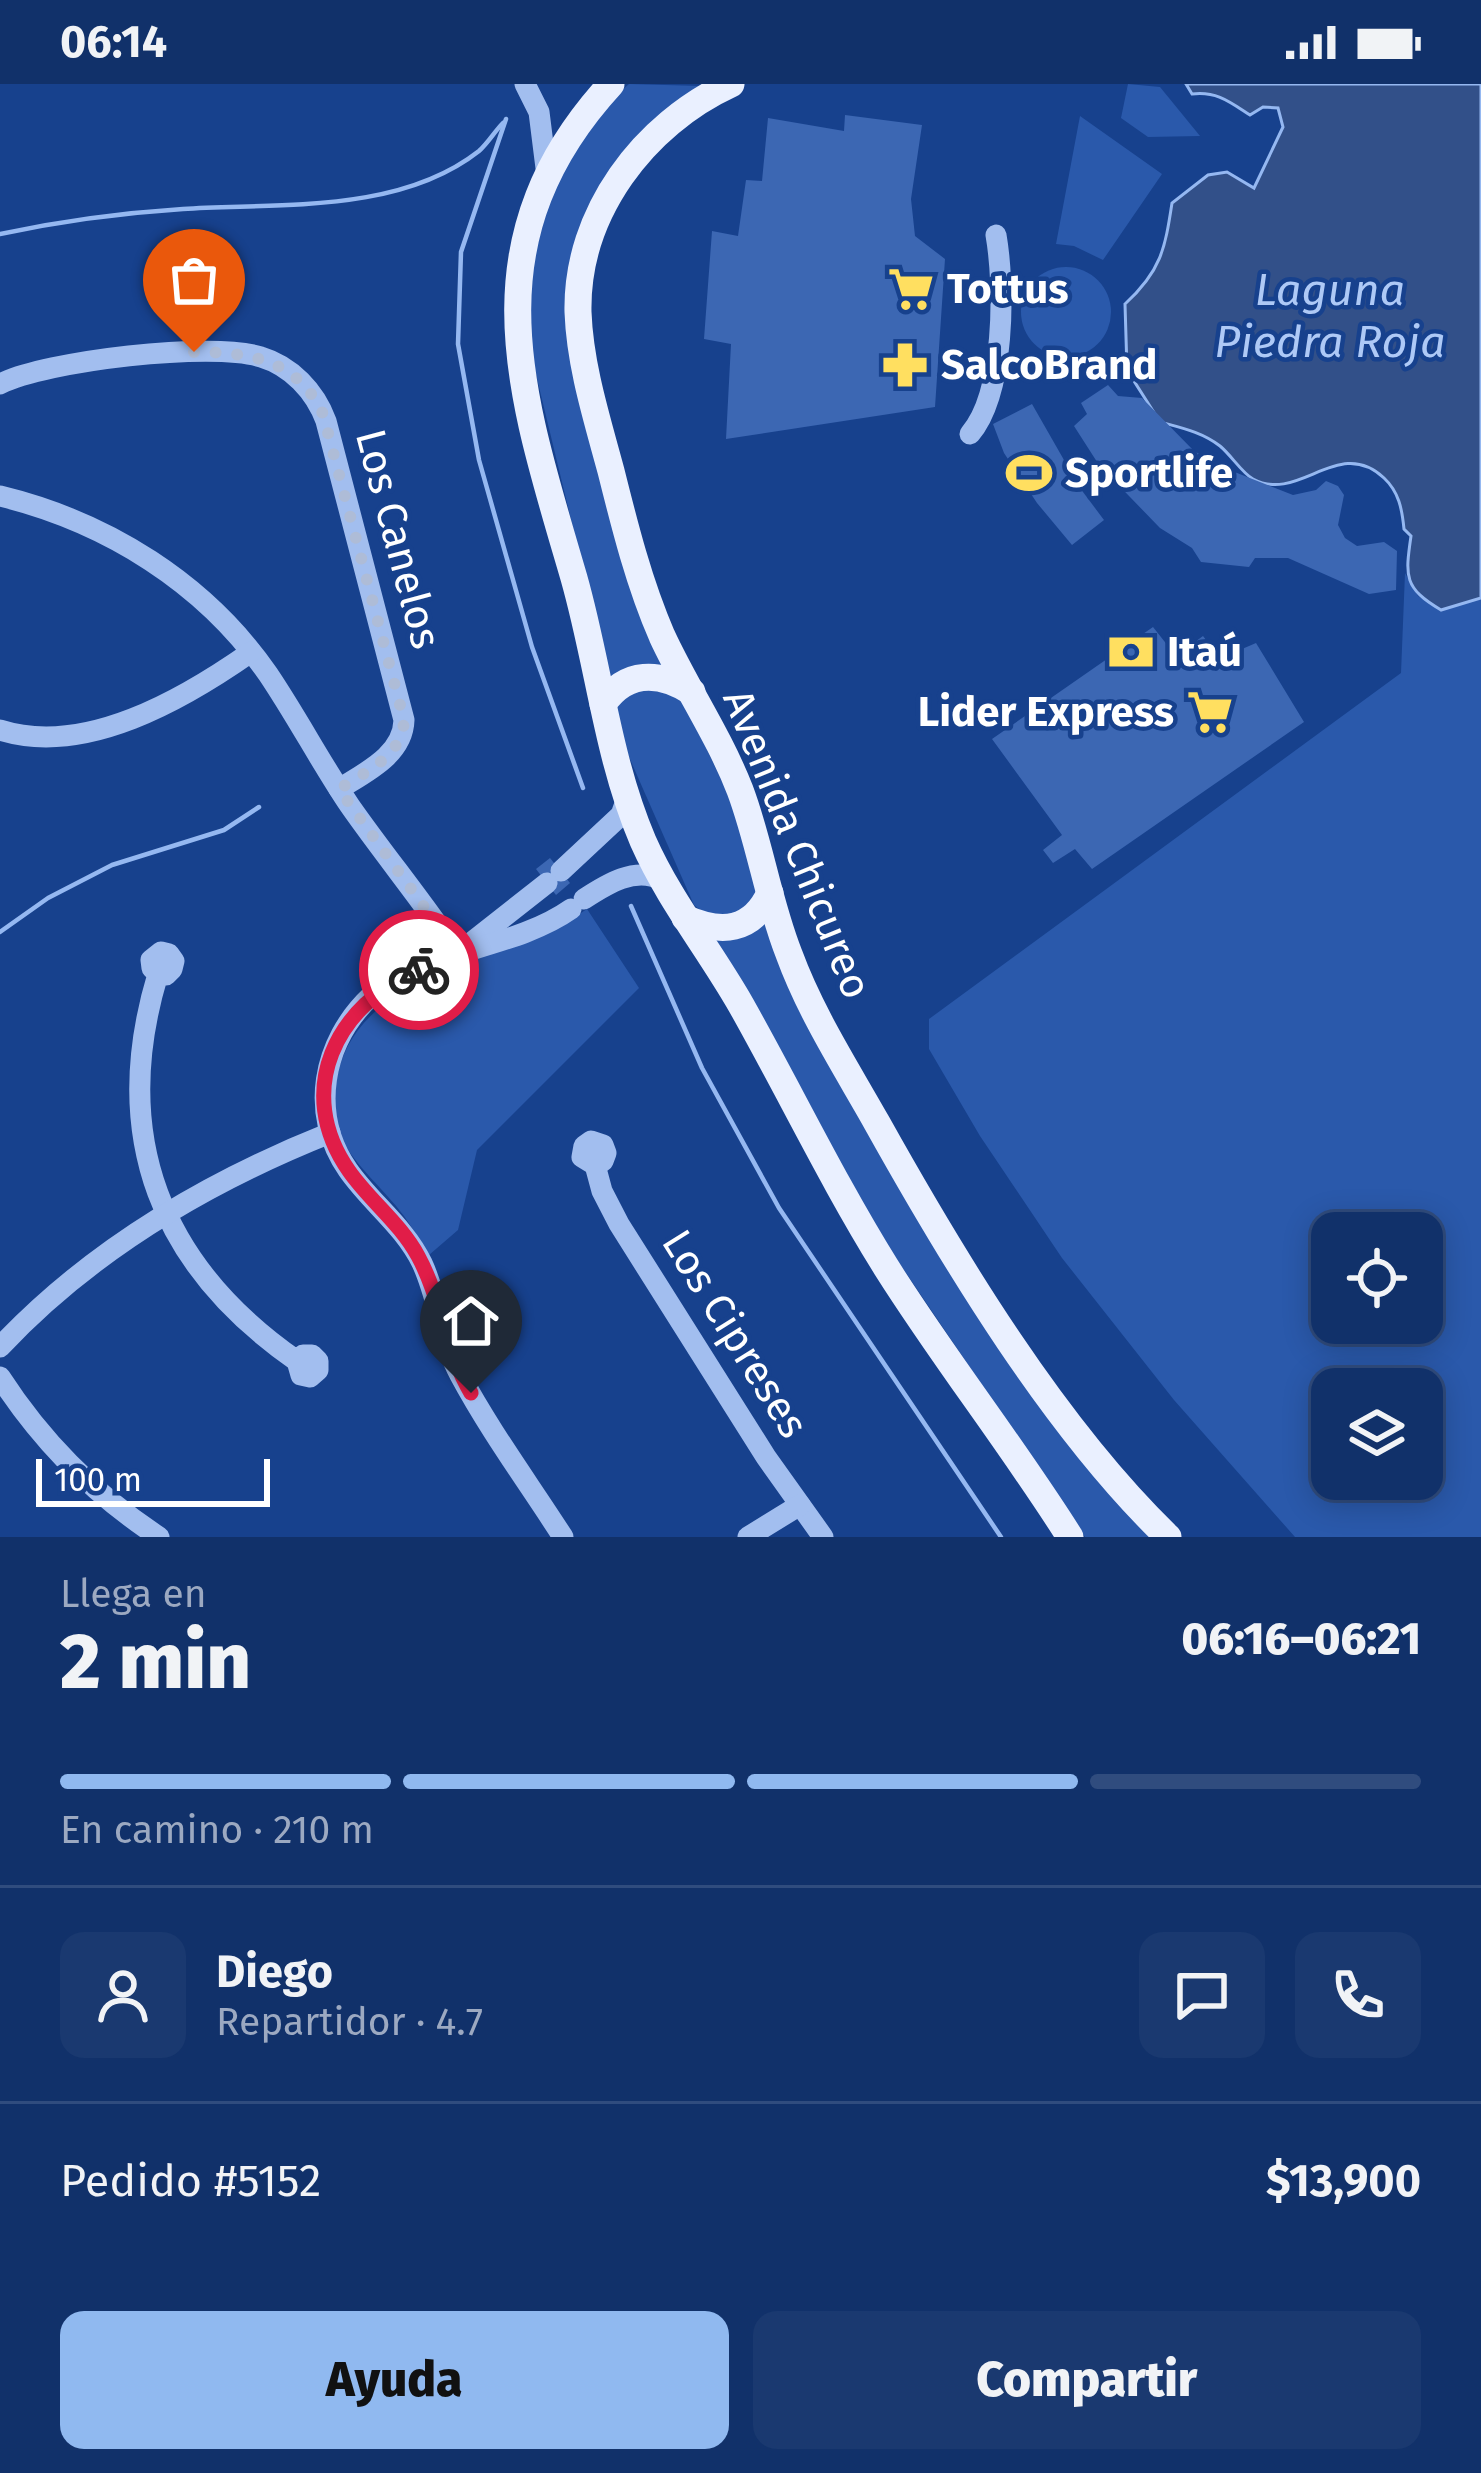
<!DOCTYPE html>
<html lang="es">
<head>
<meta charset="utf-8">
<style>
  body { margin:0; font-family:"Fira Sans",sans-serif; background:#1a3970; color:#f1f3f6; height:100vh; display:flex; flex-direction:column; font-size:45px; white-space:nowrap }
  * { box-sizing:border-box; margin:0 }
  p { font-size:39px; color:#9ca9c1 }
  .icon { flex:none; width:66px; height:66px; fill:none; stroke:currentColor; stroke-width:2; stroke-linecap:round; stroke-linejoin:round }
  .map { position:relative; height:1453px; overflow:hidden }
  .drawer { display:flex; flex-direction:column; background:#11316a; flex:1 }
  .drawer>* { flex:none }
  .fabs { position:absolute; left:1311px; top:1128px; display:grid; gap:24px }
  .fabs a { display:grid; place-items:center; width:132px; height:132px; border-radius:24px; background:#11316a; box-shadow:0 6px 30px #0003,0 0 0 3px #304c7e; font-size:60px }
  .scale { position:absolute; left:36px; bottom:30px; width:234px; box-sizing:border-box; padding-left:12px; border:6px solid #fff; border-top:0; font-size:33px; line-height:42px; white-space:nowrap; color:#fff; -webkit-text-stroke:9px #17418d; paint-order:stroke }
  .pin { position:absolute; display:grid; place-items:center; width:102px; height:102px; color:#fff; margin:-123px -51px; border-radius:50% 50% 50% 0; rotate:-45deg; box-shadow:0 0 12px #0007 }
  .pin .icon { rotate:45deg }
  .courier { position:absolute; display:grid; place-items:center; width:120px; height:120px; margin:-60px; border:9px solid #e11d48; border-radius:50%; background:#fff; color:#222; box-shadow:0 3px 15px #0007 }
  .summary em { font-style:normal; font-weight:800 }
  .summary div { display:flex; flex-direction:column-reverse }
  .summary { display:flex; align-items:center; justify-content:space-between; height:204px; padding:0 60px }
  h1 { font-size:78px; font-weight:800; line-height:90px }
  .bar { display:grid; grid-template-columns:repeat(4,1fr); gap:18px 12px; align-content:center; height:144px; padding:0 60px }
  .bar i { height:15px; border-radius:9px; background:#304c7e }
  .bar .current { background:#90b9f0 }
  .bar p { grid-column:span 4 }
  .line { display:flex; align-items:center; gap:30px; padding:0 60px; border-top:3px solid #304c7e }
  .line div { flex:1 }
  .round { display:grid; place-items:center; flex:none; width:126px; height:126px; border-radius:24px; background:#1a3970 }
  .action { display:flex; gap:24px; margin-top:auto; padding:24px 60px }
  .action a { flex:1; height:138px; border-radius:24px; background:#90b9f0; color:#111; font-size:48px; font-weight:800; line-height:138px; text-align:center }
  .action a+a { background:#1a3970; color:#f1f3f6 }
  .status { display:flex; justify-content:space-between; align-items:center; height:84px; padding:0 60px; background:#11316a; direction:ltr }
  .status svg { height:33px; fill:currentColor }
  .map>svg:first-child { display:block }
  .green { fill:#2a59ab; fill-rule:evenodd }
  .water { fill:#325089; stroke:#95b8f1; stroke-width:3 }
  .lines { fill:none; stroke-linecap:round; stroke-linejoin:round }
  .stream { stroke:#95b8f1; stroke-width:4.5 }
  .building { fill:#3c67b3 }
  .minor { stroke:#a2beef; stroke-width:21 }
  .major { stroke:#eaf0ff; stroke-width:27 }
  .done { stroke:#aebcd7; stroke-width:12; stroke-dasharray:0 21.6 }
  .route { stroke:#e11d48; stroke-width:15 }
  .labels { text-anchor:middle; dominant-baseline:central; stroke-width:9; stroke-linejoin:round; paint-order:stroke }
  .poi-label { font-size:42px; font-weight:bold; fill:#fff; stroke:#17418d; text-anchor:start }
  .street-label { font-size:42px; fill:#fff; stroke:#17418d }
  .water-label { font-size:45px; font-style:italic; fill:#aec9f6; stroke:#17418d }
</style>
</head>
<body>
<div class="status"><b>06:14</b><svg viewBox="0 0 49 12"><path d="M0 12V9h3v3zM5 12V6h3v6zM10 12V3h3v9zM15 12V0h3v12zM26 1h20v11H26zM47 4h2v5h-2z"/></svg></div>
<div class="map">
<svg width="1481" height="1453" viewBox="0 0 1481 1453">
  <rect width="100%" height="100%" fill="#17418d"/>
  <g class="green">
    <path d="M629 0 701 2 679 19 571 196 664 584 610 597 526 249 532 180 557 92 609 18Z"/>
    <path d="M1128 0 1160 3 1200 52 1148 53 1121 34Z"/>
    <path d="M1080 32 1162 90 1103 176 1074 162 1056 160Z"/>
    <circle cx="1066" cy="228" r="45"/>
    <path d="M1405 489 1418 512 1441 525 1481 514V1453H1295L1174 1316 1062 1174 980 1052 929 965V935L1401 589ZM1332 1149H1422V1239H1332ZM1332 1305H1422V1395H1332Z"/>
    <path d="M668 604 686 622 729 712 759 798 752 819 736 831 705 830 694 821 615 641C613 626 618 617 628 606Z"/>
    <path d="M587 825 639 904 477 1066 458 1146 429 1171C421 1158 413 1145 404 1132 385 1106 356 1083 341 1054 333 1037 334 1017 336 1000 352 884 511 879 587 825Z"/>
    <path d="M762 832 812 939 1155 1453H1085L883 1155 715 855Z"/>
  </g>
  <path class="water" d="M1186 0H1481V514L1441 526C1404 504 1405 493 1411 452L1404 445C1402 425 1399 408 1384 394 1338 351 1299 420 1253 395 1242 389 1231 371 1220 362 1202 348 1182 344 1160 338L1127 286 1125 220C1161 187 1165 165 1172 119L1208 91 1227 88 1254 104 1283 43 1278 24 1263 23 1250 31C1230 18 1217 7 1192 10Z"/>
  <g class="lines">
    <g class="stream">
      <path d="M506 35 461 168 458 260 479 376 532 563 583 704"/>
      <path d="M0 150C61 137 121 129 183 125 278 119 399 130 479 67 488 59 495 47 503 39"/>
      <path d="M631 822 702 984 779 1124 1001 1453"/>
      <path d="M0 848 48 814 112 781 224 746 259 723"/>
    </g>
  </g>
  <g class="building">
    <path d="M845 31 922 41 911 115 915 152 945 175 935 323 726 355 731 260 704 255 712 147 738 152 746 96 762 97 768 34 844 47Z"/>
    <path d="M1108 301 1118 312 1142 314 1194 367 1227 385 1293 411 1316 406 1326 397 1338 402 1344 411 1338 441 1345 454 1357 462 1384 458 1397 467 1396 506 1369 510 1288 474H1255L1249 483 1201 478 1192 464 1160 444 1099 381 1074 342 1087 330 1081 319Z"/>
    <path d="M1032 320 1080 404 1104 436 1072 461 1037 419 1004 369 993 340Z"/>
    <path d="M1153 543 1176 572 1203 552 1217 570 1228 571 1256 559 1304 638 1092 785 1075 765 1053 779 1043 766 1062 751 992 655Z"/>
    <path d="M550 774 570 799 556 811 536 785Z"/>
  </g>
  <g class="lines">
    <g class="minor">
      <path d="M525 0 539 28 547 92"/>
      <path d="M0 300C45 277 212 257 261 273 291 282 315 307 326 337L404 636C403 671 366 688 339 705"/>
      <path d="M970 350C1005 309 1005 203 996 151"/>
      <path d="M0 412C107 438 205 499 268 590 297 633 321 679 350 722 385 772 424 819 458 870"/>
      <path d="M0 646C85 673 184 615 251 568"/>
      <path d="M561 787 621 731 627 714"/>
      <path d="M584 815C607 800 635 782 662 796"/>
      <path d="M458 869 547 799"/>
      <path d="M158 890 166 891 172 885 174 877 169 870 161 868 151 876 152 884 158 890C109 1052 160 1182 297 1277L301 1291 310 1293 318 1286V1277L312 1271H303L297 1277"/>
      <path d="M595 1081 603 1077 606 1069 603 1061 591 1057 584 1062 582 1073 595 1081 602 1107 619 1140 766 1373 823 1453"/>
      <path d="M0 1263C92 1165 207 1098 330 1049"/>
      <path d="M0 1293C42 1358 95 1411 159 1453"/>
      <path d="M563 1453C529 1400 490 1347 460 1291 441 1256 439 1215 422 1179 404 1142 371 1119 348 1086 309 1030 322 958 371 912 420 867 513 866 571 825"/>
      <path d="M748 1453 800 1421"/>
    </g>
    <g class="major">
      <path d="M611 0C465 159 521 312 574 494 599 582 607 673 643 757 669 816 709 865 741 921 790 1008 833 1098 886 1183 944 1275 1012 1361 1070 1453"/>
      <path d="M731 0C644 40 576 129 578 228 580 282 597 335 611 387 625 443 639 499 662 552 686 604 719 652 740 706 760 759 768 817 789 870 811 930 846 984 877 1039 954 1177 1055 1344 1168 1453"/>
      <path d="M603 620C626 586 659 587 692 608"/>
      <path d="M685 834C721 850 752 848 770 809"/>
    </g>
  </g>
  <g class="lines">
    <path class="done" d="M194 268C249 268 297 275 323 330L404 636C403 671 366 688 339 705L458 870 419 886"/>
    <path class="route" d="M419 886C336 920 293 1007 349 1087 370 1117 400 1139 418 1172 442 1216 445 1266 471 1309"/>
  </g>
  <defs>
    <g id="supermarket-bare" transform="scale(3.6)"><path d="M-6-5.5h2.5l.6 2H6L4.5 2H-2.5L-4.4-4H-6ZM-1.5 3.2a1.3 1.3 0 1 0 .1 0ZM3 3.2a1.3 1.3 0 1 0 .1 0Z" fill="#ffdf60" stroke="#17418d" stroke-width="2.5" paint-order="stroke"/></g>
    <g id="pharmacy-bare" transform="scale(3.6)"><path d="M-2-6h4v4h4v4h-4v4h-4v-4h-4v-4h4Z" fill="#ffdf60" stroke="#17418d" stroke-width="2.5" paint-order="stroke"/></g>
    <g id="stadium-bare" transform="scale(3.6)"><path d="M0-5a6.5 5 0 1 0 0 10a6.5 5 0 1 0 0-10ZM-3.5-1.8h7v3.6h-7Z" fill="#ffdf60" stroke="#17418d" stroke-width="2.5" paint-order="stroke"/></g>
    <g id="bank-bare" transform="scale(3.6)"><path d="M-6-4H6V4H-6ZM0-2.3a2.3 2.3 0 1 0 0 4.6a2.3 2.3 0 1 0 0-4.6Z" fill="#ffdf60" stroke="#17418d" stroke-width="2.5" paint-order="stroke"/></g>
  </defs>
  <g fill-rule="evenodd">
    <use href="#supermarket-bare" x="911" y="205"/>
    <use href="#pharmacy-bare" x="905" y="281"/>
    <use href="#stadium-bare" x="1029" y="389"/>
    <use href="#bank-bare" x="1131" y="568"/>
    <use href="#supermarket-bare" x="1210" y="628"/>
  </g>
  <g class="labels">
    <g class="poi-label">
      <text x="947" y="205">Tottus</text>
      <text x="941" y="281">SalcoBrand</text>
      <text x="1065" y="389">Sportlife</text>
      <text x="1167" y="568">Itaú</text>
      <text x="1174" y="628" text-anchor="end">Lider Express</text>
    </g>
    <g class="street-label">
      <text transform="translate(398 455) rotate(75)">Los Canelos</text>
      <text transform="translate(797 760) rotate(68)">Avenida Chicureo</text>
      <text transform="translate(735 1250) rotate(58)">Los Cipreses</text>
    </g>
    <g class="water-label">
      <text x="1330" y="206">Laguna<tspan x="1330" dy="52">Piedra Roja</tspan></text>
    </g>
  </g>
</svg>
<div class="fabs">
<a><svg class="icon" aria-label="locate" viewBox="0 0 24 24"><circle cx="12" cy="12" r="6"/><path d="M12 2v4M12 18v4M2 12h4M18 12h4"/></svg></a>
<a><svg class="icon" aria-label="layers" viewBox="0 0 24 24"><path d="M12 4l9 5-9 5-9-5zM3 14l9 5 9-5"/></svg></a>
</div>
<div class="scale">100 m</div>
<div class="pin" style="left:194px;top:268px;background:#ea580c"><svg class="icon" aria-label="bag" viewBox="0 0 24 24"><path d="M5 8h14l-1 12H6zM9 8a3 3 0 0 1 6 0"/></svg></div>
<div class="pin" style="left:471px;top:1309px;background:#1f2937"><svg class="icon" aria-label="home" viewBox="0 0 24 24"><path d="M3 11l9-7 9 7M6 9v11h12V9"/></svg></div>
<div class="courier" style="left:419px;top:886px"><svg class="icon" aria-label="bike" viewBox="0 0 24 24"><circle cx="6" cy="16" r="4"/><circle cx="18" cy="16" r="4"/><path d="M6 16l4-8h5l3 8M10 8l3 8H6M13 5h3"/></svg></div>
</div>
<section class="drawer">
<div class="summary"><div><h1>2 min</h1><p>Llega en</p></div><em>06:16–06:21</em></div>
<div class="bar"><i class="current"></i><i class="current"></i><i class="current"></i><i></i><p>En camino · 210 m</p></div>
<div class="line" style="height:216px"><a class="round"><svg class="icon" aria-label="person" viewBox="0 0 24 24"><circle cx="12" cy="8" r="4"/><path d="M4 21q1-7 8-7t8 7"/></svg></a><div><b>Diego</b><p>Repartidor · 4.7</p></div><a class="round"><svg class="icon" aria-label="chat" viewBox="0 0 24 24"><path d="M4 5h16v11H9l-5 4z"/></svg></a><a class="round"><svg class="icon" aria-label="phone" viewBox="0 0 24 24"><path d="M5 4h4l2 5-3 2q2 4 5 5l2-3 5 2v4C11 20 4 13 5 4z"/></svg></a></div>
<div class="line" style="height:156px"><div>Pedido #5152</div><b>$13,900</b></div>
<div class="action"><a>Ayuda</a><a>Compartir</a></div>
</section>
</body>
</html>
